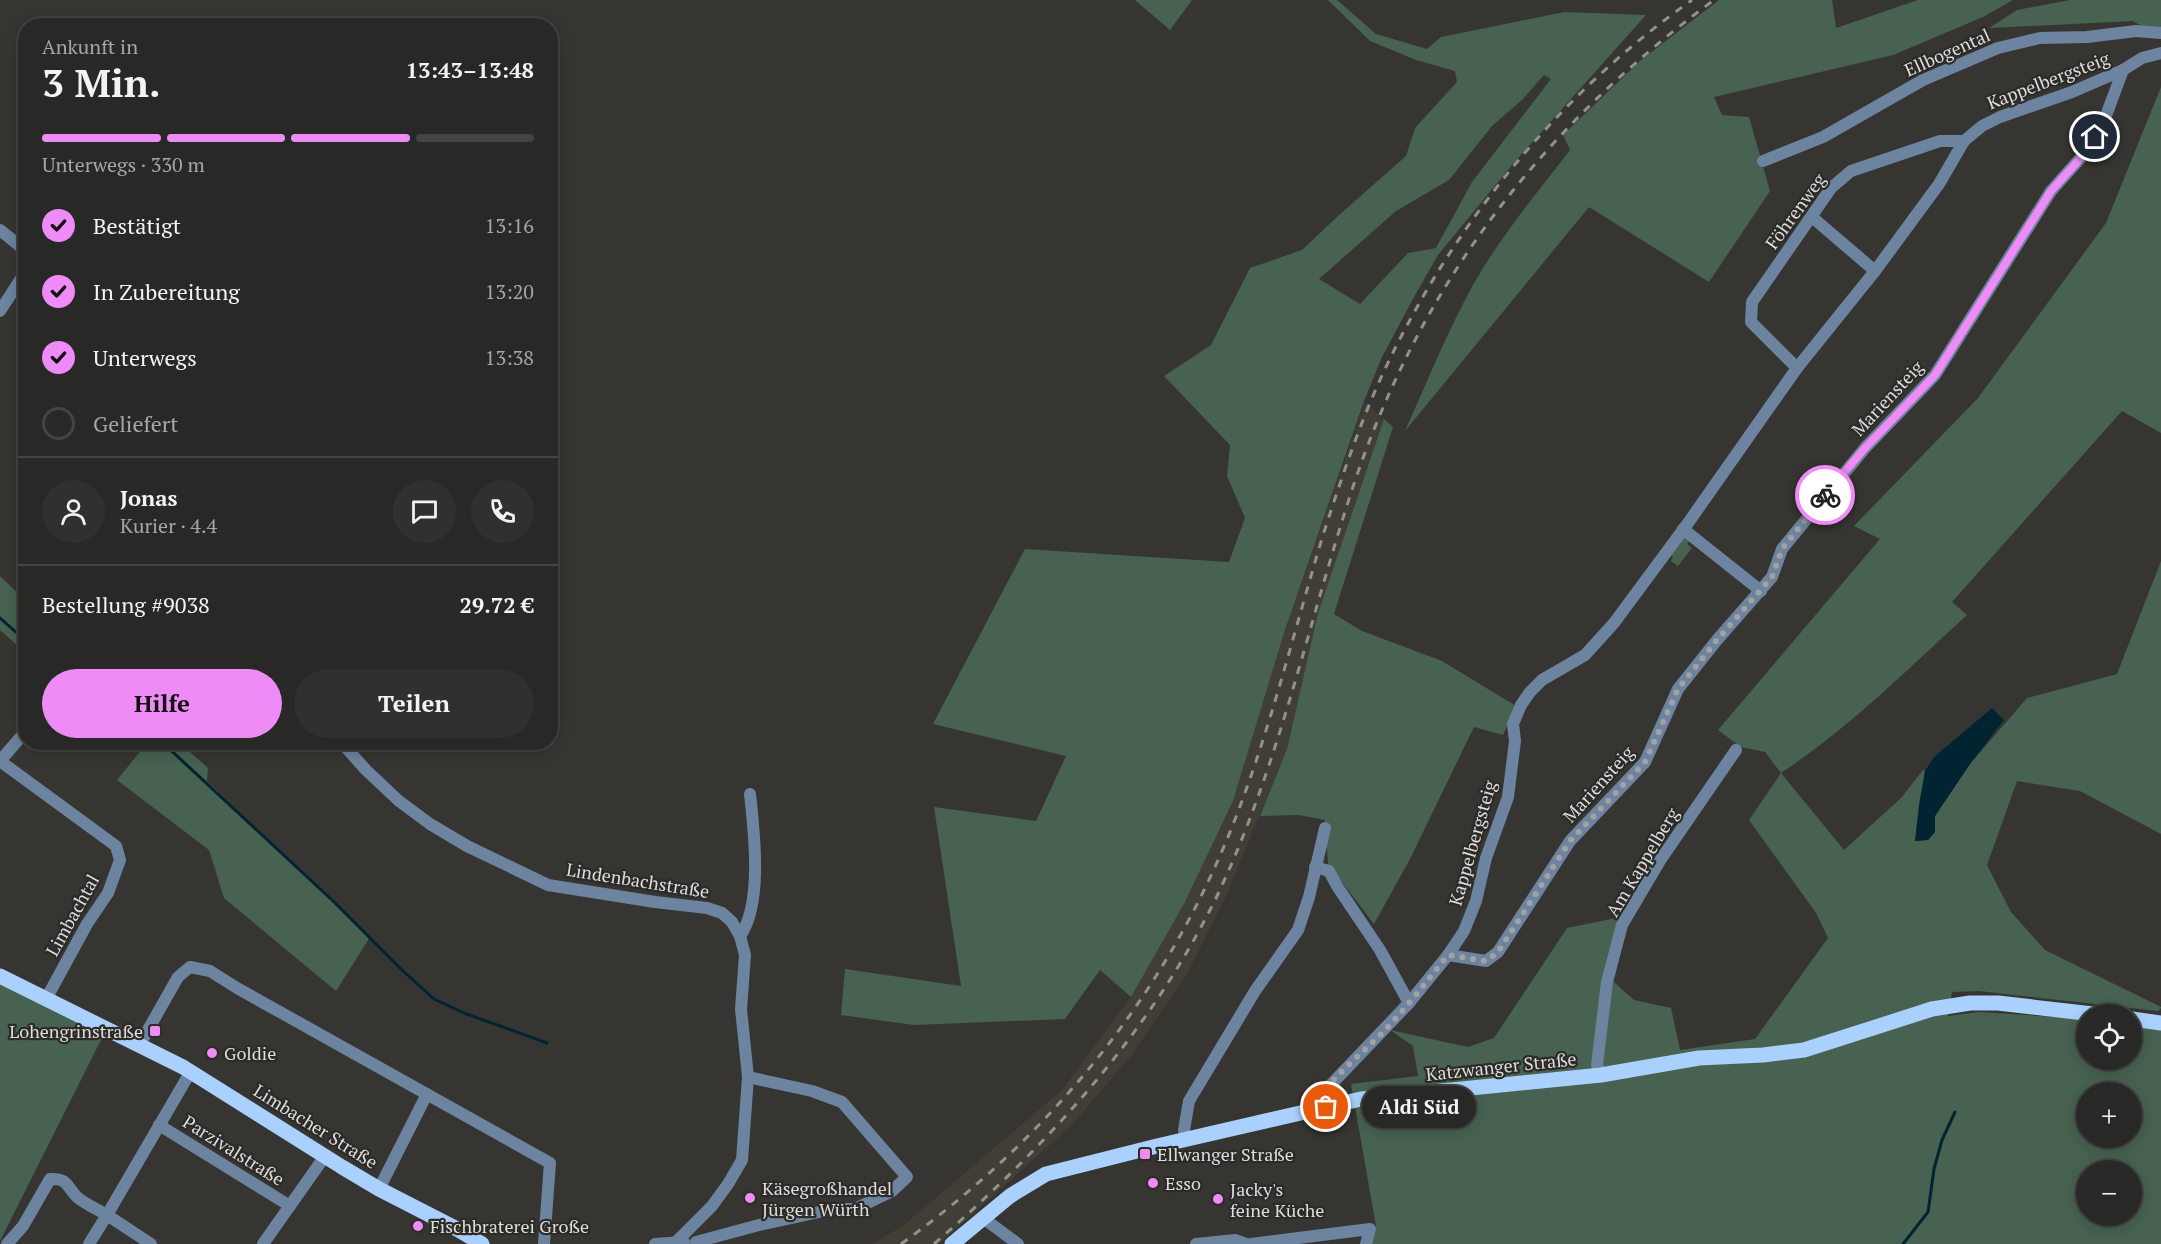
<!DOCTYPE html>
<html lang="de">
<head>
<meta charset="utf-8">
<style>
  body { margin:0; font-family:"PT Serif",serif; background:#30302e; color:#f1f3f6; height:100vh; display:flex; flex-direction:column; font-size:22px; white-space:nowrap }
  * { box-sizing:border-box; margin:0 }
  p { font-size:20px; color:#a5a6a7 }
  .icon { flex:none; width:33px; height:33px; fill:none; stroke:currentColor; stroke-width:2; stroke-linecap:round; stroke-linejoin:round }
  .map { position:relative; flex:1; overflow:hidden }
  .drawer { position:absolute; left:18px; top:18px; width:540px; height:732px; display:flex; flex-direction:column; background:#282826; border-radius:24px; box-shadow:0 3px 15px #0003,0 0 0 2px #444443 }
  .drawer>* { flex:none }
  .buttons { position:absolute; left:2076px; top:1004px; display:grid; gap:12px }
  .buttons a { display:grid; place-items:center; width:66px; height:66px; border-radius:50%; background:#282826; box-shadow:0 3px 15px #0003,0 0 0 2px #444443; font-size:30px }
  .pin { position:absolute; display:grid; place-items:center; width:51px; height:51px; color:#fff; margin:-26px; border:3px solid #fff; border-radius:50%; box-shadow:0 2px 6px #0007 }
  .courier { position:absolute; display:grid; place-items:center; width:60px; height:60px; margin:-30px; border:4px solid #ef8bf7; border-radius:50%; background:#fff; color:#222; box-shadow:0 2px 8px #0007 }
  .bubble { position:absolute; height:42px; border-radius:21px; background:#282826; box-shadow:0 3px 15px #0003,0 0 0 2px #444443; font-size:20px; font-weight:800; line-height:42px; text-align:center }
  .head em { font-style:normal; font-weight:800 }
  .head div { display:flex; flex-direction:column-reverse }
  .head { display:flex; align-items:center; justify-content:space-between; height:102px; padding:0 24px }
  h1 { font-size:39px; font-weight:800; line-height:45px }
  .bar { display:grid; grid-template-columns:repeat(4,1fr); gap:9px 6px; align-content:center; height:72px; padding:0 24px }
  .bar i { height:8px; border-radius:4px; background:#444443 }
  .bar .on { background:#ef8bf7 }
  .bar p { grid-column:span 4 }
  .line { display:flex; align-items:center; gap:15px; padding:0 24px; border-top:2px solid #444443 }
  .line div { flex:1 }
  .round { display:grid; place-items:center; flex:none; width:63px; height:63px; border-radius:32px; background:#30302e }
  ol { padding:0 24px; list-style:none }
  li { display:flex; align-items:center; gap:18px; height:66px }
  li p { margin-inline-start:auto }
  li .icon { padding:6px; border-radius:50%; background:#ef8bf7; color:#111; stroke-width:4 }
  li:last-child { color:#a5a6a7 }
  li i { width:33px; height:33px; border:3px solid #444443; border-radius:50% }
  .action { display:flex; gap:12px; margin-top:auto; padding:12px 24px }
  .action a { flex:1; height:69px; border-radius:36px; background:#ef8bf7; color:#111; font-size:24px; font-weight:800; line-height:69px; text-align:center }
  .action a+a { background:#30302e; color:#f1f3f6 }
  .map>svg:first-child { display:block }
  .built { fill:#413e35 }
  .green { fill:#476251; fill-rule:evenodd }
  .water { fill:#002432 }
  .lines { fill:none; stroke-linecap:round; stroke-linejoin:round }
  .stream { stroke:#002432; stroke-width:3 }
  .minor { stroke:#6c849f; stroke-width:12 }
  .major { stroke:#aad1fe; stroke-width:15 }
  .rail { stroke:#91918e; stroke-width:3; stroke-dasharray:8 8; stroke-linecap:butt }
  .done { stroke:#a3a2a0; stroke-width:6; stroke-dasharray:0 10.8 }
  .route { stroke:#ef8bf7; stroke-width:8 }
  .poi-dot { fill:#ef8bf7; stroke:#2c2b28; stroke-width:2 }
  .labels { text-anchor:middle; dominant-baseline:central; stroke-width:4.5; stroke-linejoin:round; paint-order:stroke }
  .street-label { font-size:18px; fill:#dddddb; stroke:#2c2b28 }
  .poi-label { font-size:18px; fill:#dddddb; stroke:#2c2b28; text-anchor:start }
</style>
</head>
<body>
<div class="map">
<svg width="2161" height="1244" viewBox="0 0 2161 1244">
  <rect width="100%" height="100%" fill="#363532"/>
  <path class="built" d="M1365 403 1384 419 1318 613 1287 749 1227 894 1186 976 1131 1056 1070 1127 939 1244H872L904 1225 1062 1090 1131 997 1184 904 1233 801 1284 633Z"/>
  <g class="green">
    <path d="M1135 0H1192L1170 30Z"/>
    <path d="M1328 0H1337L1376 34 1427 49 1441 37 1564 12 1646 15 1512 165 1438 255 1414 297 1382 357 1364 401 1284 633 1233 801 1184 904 1131 997 1100 970 1065 1019 914 1025 841 1015 845 969 961 986 934 807 1036 821 1066 756 933 724 1025 549 1229 562 1245 518 1227 476 1230 445 1164 376 1211 345 1250 268 1302 250 1338 216 1406 156 1415 128 1457 82 1455 71 1416 60 1370 41ZM1544 75 1551 79 1472 182 1436 248 1408 253 1360 304 1319 279 1396 211 1449 180 1492 126 1523 99Z"/>
    <path d="M1719 0H1832L1836 28 1918 0H2013L1983 17 1893 55 1714 97 1722 115 1749 117 1770 191 1709 282 1589 207 1405 431C1427 382 1447 332 1473 285 1500 237 1537 193 1570 150L1563 135 1640 61Z"/>
    <path d="M2070 0H2161V38L2133 21 1989 28 2017 10Z"/>
    <path d="M2161 87V433L2122 411 1952 602 1967 615C1907 670 1849 728 1781 773L1844 850 1901 798 1923 770 1925 771 1915 841 1928 840 1935 831V816L1970 764 2027 698 2117 674 2161 561V834L2080 791 2017 781 1987 865 2011 912 2045 950 2161 1007V1008L2158 1011 1979 991 1952 992 1948 1016 1979 1012 2086 1019V1059H2132V1023L2161 1027V1244H1372L1376 1226 1351 1084 1418 1076 1413 1046 1390 1030 1468 1047 1494 1038 1567 928 1621 917 1605 974 1634 1000 1671 1008 1680 1050 1755 1039 1828 938 1816 913 1749 820 1781 773 1765 752 1741 747 1718 730 1880 539 1854 526 1978 398 2106 223ZM2086 1092H2132V1137H2086ZM2086 1170H2132V1215H2086Z"/>
    <path d="M1384 419 1393 427 1334 614 1362 631 1442 661 1516 706 1503 735 1474 727 1410 859 1374 924 1328 864 1325 820 1299 815 1260 816 1287 749 1318 613Z"/>
    <path d="M1682 535 1691 539 1687 544 1692 548 1678 566 1671 561 1673 557 1669 553Z"/>
    <path d="M0 576 25 600V652L0 630Z"/>
    <path d="M147 743H180L208 768 207 781 370 937 336 991 224 898 209 850 117 780Z"/>
    <path d="M0 982 104 1034 0 1241Z"/>
  </g>
  <path class="water" d="M1992 708 2004 720 1970 764 1935 816V832L1928 840 1915 841 1919 805 1925 771 1934 757Z"/>
  <g class="lines">
    <g class="stream">
      <path d="M0 618 26 641"/>
      <path d="M162 742 333 901 401 969 434 999 464 1013 547 1043"/>
      <path d="M1903 1244 1928 1212 1934 1169 1942 1140 1955 1112"/>
    </g>
    <g class="minor">
      <path d="M1763 161 1823 137 1923 80 1998 48 2040 38 2087 37 2136 31 2161 33"/>
      <path d="M1812 217 1875 271"/>
      <path d="M0 230 26 251"/>
      <path d="M0 311 26 271"/>
      <path d="M1797 368 1751 322 1752 302 1831 188 1851 171 1940 141H1964"/>
      <path d="M1683 529 1761 591"/>
      <path d="M341 742 366 770 399 801 430 824 467 846 548 885 655 902 707 908 722 913 732 922 740 936 745 955 741 1009 748 1077 742 1160 728 1184 712 1206 676 1242"/>
      <path d="M0 761 116 846 120 860 108 893 87 924 46 999"/>
      <path d="M0 761 26 731"/>
      <path d="M1315 867 1329 871 1337 886 1380 950 1409 1003"/>
      <path d="M740 936C763 904 754 831 750 794"/>
      <path d="M1448 955 1486 961 1498 952 1570 841 1645 762 1678 689 1717 640 1772 577 1782 549 1865 448 1935 375 2051 191 2086 152 2104 121 2123 70"/>
      <path d="M140 1044 178 977 190 967 210 971 237 988 550 1163 544 1244"/>
      <path d="M1601 1075 1597 1065 1607 982 1622 925 1661 859 1736 750"/>
      <path d="M1326 1107 1322 1094 1409 1003 1448 955 1464 931 1476 901 1486 858 1508 797 1515 741 1513 724 1521 705 1530 692 1542 680 1585 655 1614 623 1688 523 1797 368 1875 271 1939 184 1964 141 1982 126 2000 117 2072 92 2123 70 2142 58 2161 53"/>
      <path d="M159 1125 290 1206"/>
      <path d="M1186 1140 1184 1130 1189 1101 1255 991 1298 930 1309 897 1325 828"/>
      <path d="M379 1189 427 1094"/>
      <path d="M983 1218 1018 1244"/>
      <path d="M696 1242 759 1225 833 1209H855L892 1191 907 1177 842 1102 812 1091 748 1077"/>
      <path d="M7 1244 23 1226 50 1179C68 1178 66 1186 77 1197 85 1204 97 1209 107 1215L89 1244"/>
      <path d="M151 1244 107 1215 191 1071"/>
      <path d="M263 1244 325 1156"/>
      <path d="M655 1244 684 1242"/>
      <path d="M1196 1244 1235 1240 1246 1244"/>
      <path d="M1251 1244 1370 1229 1366 1244"/>
    </g>
    <g class="major">
      <path d="M0 976 183 1067 342 1167 379 1189 457 1229 482 1244"/>
      <path d="M2132 1019 2161 1023"/>
      <path d="M952 1244 1010 1196 1046 1174 1157 1146 1361 1099 1601 1075 1699 1058 1763 1055 1804 1050 1932 1009 1970 1003H1998L2093 1014"/>
    </g>
    <g class="rail">
      <path d="M901 1244C1031 1151 1138 1028 1207 884 1261 772 1288 650 1324 532 1342 477 1360 422 1385 369 1454 223 1560 93 1692 0"/>
      <path d="M934 1244C1048 1145 1150 1033 1217 896 1278 768 1307 629 1350 496 1417 288 1539 129 1714 0"/>
    </g>
  </g>
  <g class="lines">
    <path class="done" d="M1326 1107 1322 1094C1340 1070 1364 1052 1385 1030 1407 1007 1427 981 1448 955L1486 961 1498 952 1570 841 1645 762 1678 689 1717 640 1772 577 1782 549 1825 495"/>
    <path class="route" d="M1825 495 1865 448 1935 375 2051 191 2086 152 2095 137"/>
  </g>
  <g class="poi-dot">
    <rect x="149" y="1025" width="12" height="12" rx="3"/>
    <circle cx="212" cy="1053" r="6"/>
    <rect x="1139" y="1148" width="12" height="12" rx="3"/>
    <circle cx="1153" cy="1183" r="6"/>
    <circle cx="750" cy="1198" r="6"/>
    <circle cx="1218" cy="1199" r="6"/>
    <circle cx="418" cy="1226" r="6"/>
  </g>
  <g class="labels">
    <g class="street-label">
      <text transform="translate(1947 52) rotate(-24)">Ellbogental</text>
      <text transform="translate(2048 80) rotate(-21)">Kappelbergsteig</text>
      <text transform="translate(1795 211) rotate(-54)">Föhrenweg</text>
      <text transform="translate(1887 398) rotate(-47)">Mariensteig</text>
      <text transform="translate(1598 784) rotate(-48)">Mariensteig</text>
      <text transform="translate(1472 843) rotate(-74)">Kappelbergsteig</text>
      <text transform="translate(1642 862) rotate(-59)">Am Kappelberg</text>
      <text transform="translate(638 880) rotate(9)">Lindenbachstraße</text>
      <text transform="translate(72 915) rotate(-61)">Limbachtal</text>
      <text transform="translate(1501 1066) rotate(-6)">Katzwanger Straße</text>
      <text transform="translate(316 1126) rotate(32)">Limbacher Straße</text>
      <text transform="translate(234 1150) rotate(32)">Parzivalstraße</text>
    </g>
    <g class="poi-label">
      <text x="143" y="1031" text-anchor="end">Lohengrinstraße</text>
      <text x="224" y="1053">Goldie</text>
      <text x="1157" y="1154">Ellwanger Straße</text>
      <text x="1165" y="1183">Esso</text>
      <text x="762" y="1188">Käsegroßhandel<tspan x="762" dy="21">Jürgen Würth</tspan></text>
      <text x="1230" y="1189">Jacky's<tspan x="1230" dy="21">feine Küche</tspan></text>
      <text x="430" y="1226">Fischbraterei Große</text>
    </g>
  </g>
</svg>
<div class="buttons">
<a><svg class="icon" aria-label="locate" viewBox="0 0 24 24"><circle cx="12" cy="12" r="6"/><path d="M12 2v4M12 18v4M2 12h4M18 12h4"/></svg></a>
<a>+</a>
<a>−</a>
</div>
<div class="pin" style="left:1326px;top:1107px;background:#ea580c"><svg class="icon" aria-label="bag" viewBox="0 0 24 24"><path d="M5 8h14l-1 12H6zM9 8a3 3 0 0 1 6 0"/></svg></div>
<div class="pin" style="left:2095px;top:137px;background:#1f2937"><svg class="icon" aria-label="home" viewBox="0 0 24 24"><path d="M3 11l9-7 9 7M6 9v11h12V9"/></svg></div>
<div class="courier" style="left:1825px;top:495px"><svg class="icon" aria-label="bike" viewBox="0 0 24 24"><circle cx="6" cy="16" r="4"/><circle cx="18" cy="16" r="4"/><path d="M6 16l4-8h5l3 8M10 8l3 8H6M13 5h3"/></svg></div>
<div class="bubble" style="left:1362px;top:1086px;width:114px">Aldi Süd</div>
<section class="drawer">
<div class="head"><div><h1>3 Min.</h1><p>Ankunft in</p></div><em>13:43–13:48</em></div>
<div class="bar"><i class="on"></i><i class="on"></i><i class="on"></i><i></i><p>Unterwegs · 330 m</p></div>
<ol>
<li><svg class="icon" aria-label="check" viewBox="0 0 24 24"><path d="M5 12l5 5 9-10"/></svg>Bestätigt<p>13:16</p></li>
<li><svg class="icon" aria-label="check" viewBox="0 0 24 24"><path d="M5 12l5 5 9-10"/></svg>In Zubereitung<p>13:20</p></li>
<li><svg class="icon" aria-label="check" viewBox="0 0 24 24"><path d="M5 12l5 5 9-10"/></svg>Unterwegs<p>13:38</p></li>
<li><i></i>Geliefert</li>
</ol>
<div class="line" style="height:108px"><a class="round"><svg class="icon" aria-label="person" viewBox="0 0 24 24"><circle cx="12" cy="8" r="4"/><path d="M4 21q1-7 8-7t8 7"/></svg></a><div><b>Jonas</b><p>Kurier · 4.4</p></div><a class="round"><svg class="icon" aria-label="chat" viewBox="0 0 24 24"><path d="M4 5h16v11H9l-5 4z"/></svg></a><a class="round"><svg class="icon" aria-label="phone" viewBox="0 0 24 24"><path d="M5 4h4l2 5-3 2q2 4 5 5l2-3 5 2v4C11 20 4 13 5 4z"/></svg></a></div>
<div class="line" style="height:78px"><div>Bestellung #9038</div><b>29.72 €</b></div>
<div class="action"><a>Hilfe</a><a>Teilen</a></div>
</section>
</div>
</body>
</html>
